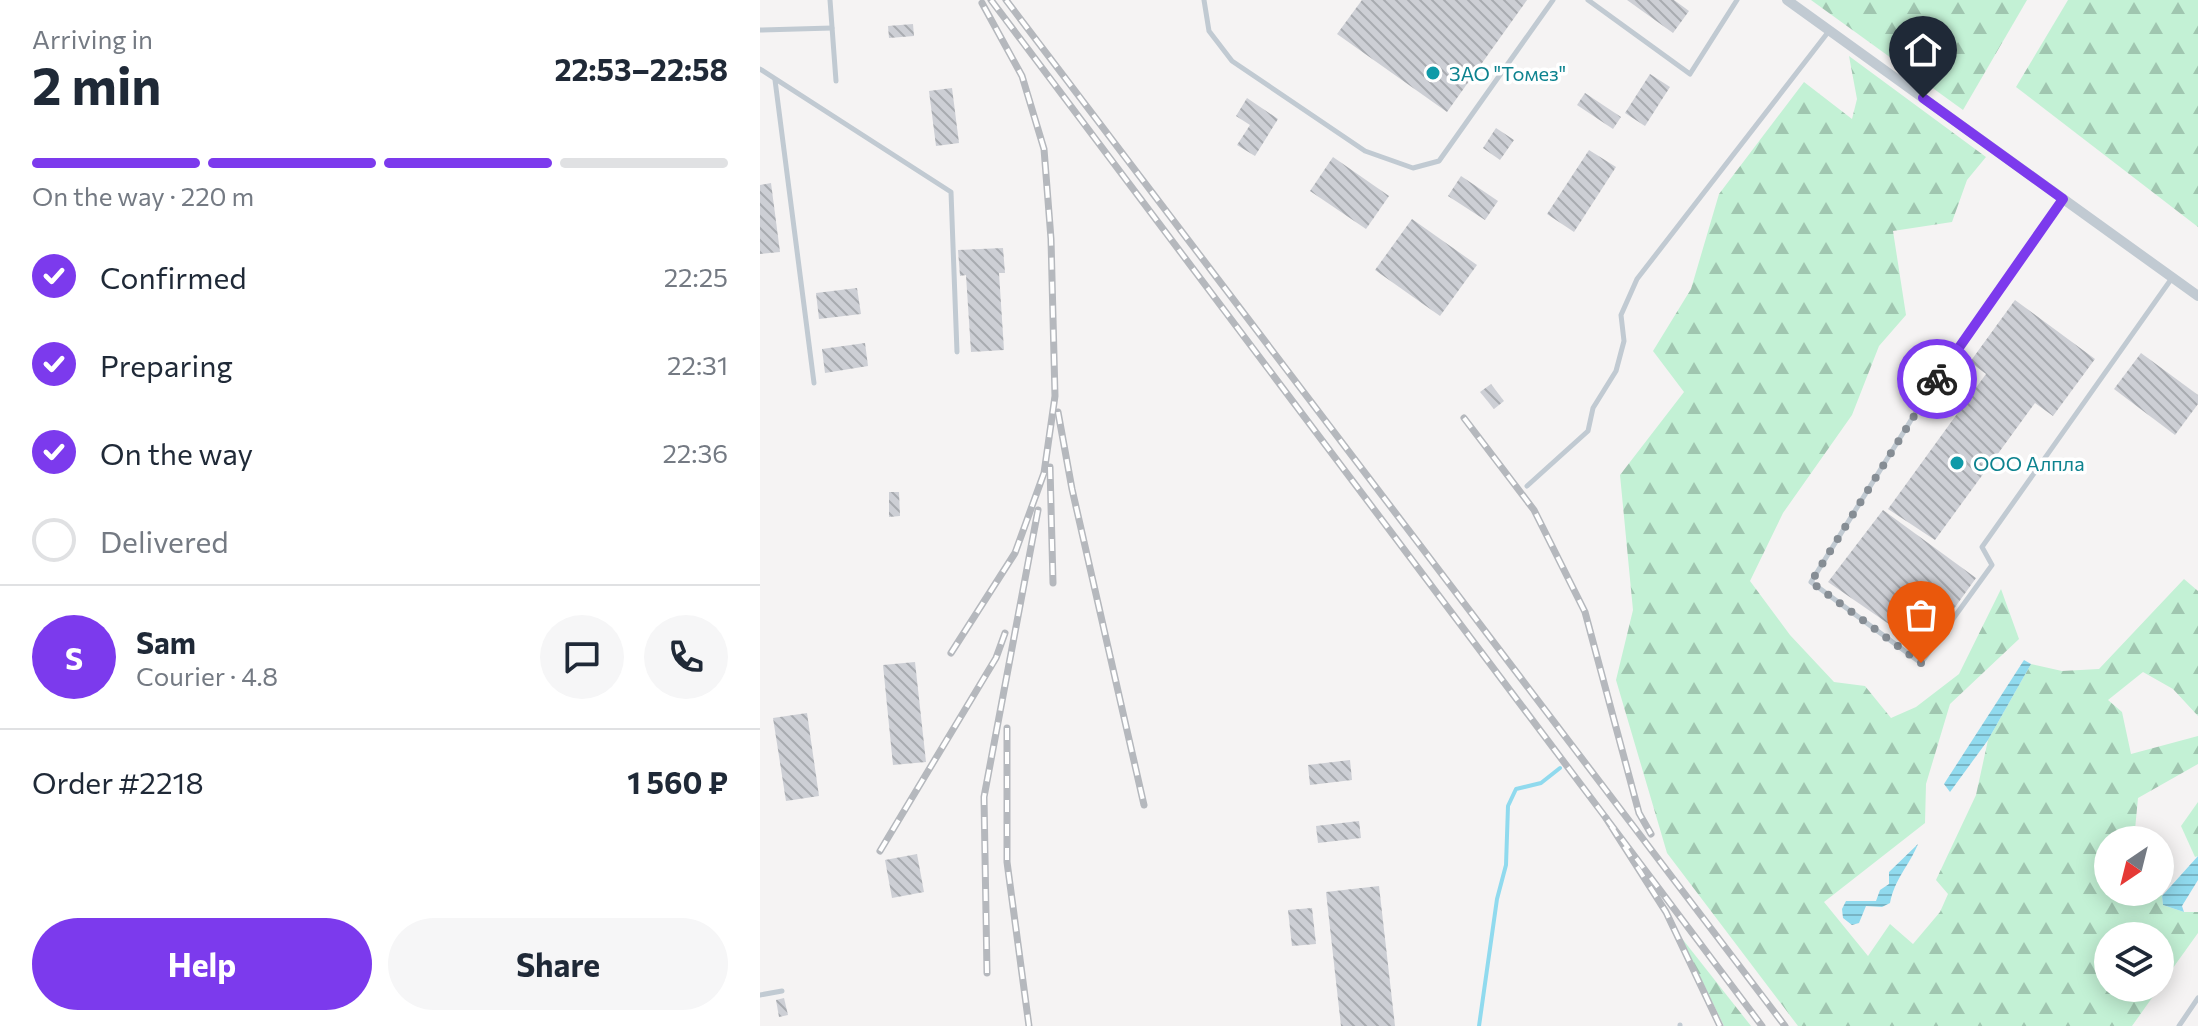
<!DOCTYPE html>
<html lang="en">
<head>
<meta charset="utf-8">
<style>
  body { margin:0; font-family:Commissioner,sans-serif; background:#f6f6f7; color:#1f2937; height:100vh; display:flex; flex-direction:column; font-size:30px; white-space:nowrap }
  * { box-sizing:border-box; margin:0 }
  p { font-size:26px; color:#747a83 }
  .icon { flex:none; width:44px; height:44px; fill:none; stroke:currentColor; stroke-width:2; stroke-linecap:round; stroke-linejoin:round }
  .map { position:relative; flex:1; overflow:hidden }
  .panel { display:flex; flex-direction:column; background:#fff; width:760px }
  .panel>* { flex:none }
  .needle { width:52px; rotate:215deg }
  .fabs { position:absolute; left:1334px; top:826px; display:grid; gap:16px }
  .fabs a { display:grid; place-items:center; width:80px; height:80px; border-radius:50%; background:#fff; box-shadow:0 4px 20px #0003; font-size:40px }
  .pin { position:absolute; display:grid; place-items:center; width:68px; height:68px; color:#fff; margin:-82px -34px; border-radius:50% 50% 50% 0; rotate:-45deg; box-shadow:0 0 8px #0007 }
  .pin .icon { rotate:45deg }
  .courier { position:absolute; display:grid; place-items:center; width:80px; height:80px; margin:-40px; border:6px solid #7c3aed; border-radius:50%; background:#fff; color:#222; box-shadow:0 2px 10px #0007 }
  .head em { font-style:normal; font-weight:700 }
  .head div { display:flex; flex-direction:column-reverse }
  .head { display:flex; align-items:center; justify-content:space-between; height:136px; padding:0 32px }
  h1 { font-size:52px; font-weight:700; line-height:60px }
  .bar { display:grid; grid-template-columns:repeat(4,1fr); gap:12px 8px; align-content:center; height:96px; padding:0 32px }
  .bar i { height:10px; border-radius:6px; background:#e0e1e3 }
  .bar .selected { background:#7c3aed }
  .bar p { grid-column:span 4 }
  .line { display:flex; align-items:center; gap:20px; padding:0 32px; border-top:2px solid #e0e1e3 }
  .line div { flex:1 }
  .round { display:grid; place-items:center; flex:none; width:84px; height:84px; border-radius:42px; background:#f6f6f7 }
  ol { padding:0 32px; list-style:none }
  li { display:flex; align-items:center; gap:24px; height:88px }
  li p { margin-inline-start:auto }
  li .icon { padding:8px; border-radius:50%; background:#7c3aed; color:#fff; stroke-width:4 }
  li:last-child { color:#747a83 }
  li i { width:44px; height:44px; border:4px solid #e0e1e3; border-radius:50% }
  .action { display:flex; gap:16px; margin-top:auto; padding:16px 32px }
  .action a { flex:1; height:92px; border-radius:48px; background:#7c3aed; color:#fff; font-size:32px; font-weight:700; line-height:92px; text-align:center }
  .action a+a { background:#f6f6f7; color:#1f2937 }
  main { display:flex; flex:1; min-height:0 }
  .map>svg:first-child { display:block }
  .forest { fill:url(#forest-firs) }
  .water { fill:url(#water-rules) }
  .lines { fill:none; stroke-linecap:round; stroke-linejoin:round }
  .stream { stroke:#90daee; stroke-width:4 }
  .building { fill:url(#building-back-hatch) }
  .service { stroke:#c1cad2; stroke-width:5 }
  .minor { stroke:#c1cad2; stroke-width:10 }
  .rail-casing { stroke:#b5b8bd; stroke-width:7 }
  .rail { stroke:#fff; stroke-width:4; stroke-dasharray:12; stroke-linecap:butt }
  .done { stroke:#868d94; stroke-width:8; stroke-dasharray:0 14.4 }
  .route { stroke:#7c3aed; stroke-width:10 }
  .culture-dot { fill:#0f9aa8; stroke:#fff; stroke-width:3 }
  .labels { text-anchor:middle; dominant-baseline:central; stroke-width:7; stroke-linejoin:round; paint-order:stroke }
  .culture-label { font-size:20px; fill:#0d838f; stroke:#fff; text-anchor:start }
</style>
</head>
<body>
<main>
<section class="panel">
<div class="head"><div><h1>2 min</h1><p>Arriving in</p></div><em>22:53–22:58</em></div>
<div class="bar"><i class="selected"></i><i class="selected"></i><i class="selected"></i><i></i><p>On the way · 220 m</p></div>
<ol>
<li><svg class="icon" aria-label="check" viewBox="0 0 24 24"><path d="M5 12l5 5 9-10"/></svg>Confirmed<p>22:25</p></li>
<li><svg class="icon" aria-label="check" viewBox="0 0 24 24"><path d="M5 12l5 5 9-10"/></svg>Preparing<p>22:31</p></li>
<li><svg class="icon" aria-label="check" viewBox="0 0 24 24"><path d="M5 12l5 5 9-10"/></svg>On the way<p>22:36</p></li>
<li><i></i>Delivered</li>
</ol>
<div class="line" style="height:144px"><b class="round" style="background:#7c3aed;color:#fff">S</b><div><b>Sam</b><p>Courier · 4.8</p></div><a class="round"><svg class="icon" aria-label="chat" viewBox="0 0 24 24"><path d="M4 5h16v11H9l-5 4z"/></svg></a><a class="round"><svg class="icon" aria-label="phone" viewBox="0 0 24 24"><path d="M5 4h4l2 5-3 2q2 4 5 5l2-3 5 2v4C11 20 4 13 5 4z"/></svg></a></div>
<div class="line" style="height:104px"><div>Order #2218</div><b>1 560 ₽</b></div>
<div class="action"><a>Help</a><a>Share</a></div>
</section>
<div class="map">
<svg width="1438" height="1026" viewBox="0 0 1438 1026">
  <defs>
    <pattern id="forest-firs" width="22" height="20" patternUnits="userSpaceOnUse" patternTransform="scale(2)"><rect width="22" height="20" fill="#c3f1d5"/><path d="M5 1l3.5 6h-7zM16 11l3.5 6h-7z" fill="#a0c6b0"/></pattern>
    <pattern id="water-rules" width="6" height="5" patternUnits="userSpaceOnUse" patternTransform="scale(2)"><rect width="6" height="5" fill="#90daee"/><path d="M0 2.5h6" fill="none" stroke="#78b4c4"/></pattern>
    <pattern id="building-back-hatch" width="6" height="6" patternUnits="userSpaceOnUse" patternTransform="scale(2)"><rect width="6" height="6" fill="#cdcfd5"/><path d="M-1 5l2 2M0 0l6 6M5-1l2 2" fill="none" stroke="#a8abb0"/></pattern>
  </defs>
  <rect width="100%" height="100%" fill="#f5f3f3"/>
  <g class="forest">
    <path d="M1051 0H1267L1203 110Z"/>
    <path d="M1308 0H1438V227L1256 87Z"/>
    <path d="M1089 56 1226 157 1207 180 1192 222 1133 231 1146 315 1119 346 1092 415 1023 513 990 581 1030 635 1074 682 1105 686 1131 718 1156 707 1199 674 1241 589 1259 639 1190 704 1166 784 1165 823 1064 902 1108 956 1130 924 1153 944 1180 912 1188 894 1176 880 1216 795 1228 740 1271 664 1302 671 1339 669 1424 579 1438 591V716L1413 689 1383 672 1348 700 1362 712 1371 754 1438 736V764L1378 798 1374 840H1348V892H1400V876L1403 905 1424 912H1438V933L1400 986V936H1348V988H1399L1372 1026H1038L907 853 856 680 873 610 860 475 924 392 893 351 931 289 959 194 1044 82 1092 119 1097 99Z"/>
    <path d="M1438 802V856L1435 857 1421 826Z"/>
    <path d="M920 936 991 1026H964Z"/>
  </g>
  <g class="water">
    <path d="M1264 660 1271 664 1228 740 1190 792 1184 784Z"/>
    <path d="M1158 844C1149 866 1135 878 1130 903L1122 907 1106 906 1099 923 1092 925 1083 918 1082 909 1086 901H1116L1120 890 1129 884V872Z"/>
    <path d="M1438 856V880L1422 906 1424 912 1403 905 1402 896Z"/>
  </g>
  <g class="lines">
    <path class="stream" d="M719 1026 737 899 746 865 748 806 756 789 781 783 800 768"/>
  </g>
  <g class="building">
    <path d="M602 0H767L687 112 577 34Z"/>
    <path d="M867 0H914L929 11 913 33Z"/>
    <path d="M153 24 154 36 129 38 128 26Z"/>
    <path d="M890 74 910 87 885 126 865 113Z"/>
    <path d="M192 88 199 143 176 146 169 91Z"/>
    <path d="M825 93 861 117 853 129 817 105Z"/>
    <path d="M487 98 518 119 495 156 477 145 490 125 476 116Z"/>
    <path d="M736 128 754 140 740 160 723 148Z"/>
    <path d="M829 150 856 167 814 232 787 214Z"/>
    <path d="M573 157 629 196 606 229 550 191Z"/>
    <path d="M701 176 738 201 725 220 688 196Z"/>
    <path d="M11 183 20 252 0 254V185Z"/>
    <path d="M652 219 717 265 680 316 615 270Z"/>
    <path d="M243 248 245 273H239L244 350 211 352 206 275 200 276 198 250Z"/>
    <path d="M97 288 101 314 59 319 56 293Z"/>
    <path d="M1255 300 1335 359 1293 416 1275 403 1175 540 1128 509 1226 374 1210 362Z"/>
    <path d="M105 343 108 366 65 373 62 349Z"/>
    <path d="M1381 353 1438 395V404L1415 435 1354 389Z"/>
    <path d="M731 384 744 401 734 409 720 392Z"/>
    <path d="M129 492H139L140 516 129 517Z"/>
    <path d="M1123 510 1216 578 1165 649 1068 582Z"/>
    <path d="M155 662 166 762 133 765 123 665Z"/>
    <path d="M47 713 59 796 26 801 13 718Z"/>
    <path d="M590 760 592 780 550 785 548 765Z"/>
    <path d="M599 821 601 838 558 843 556 826Z"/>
    <path d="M157 854 164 892 132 898 125 860Z"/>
    <path d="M619 886 635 1026H581L566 892Z"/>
    <path d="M552 908 556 944 532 946 528 910Z"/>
    <path d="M24 998 28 1015 19 1017 16 1000Z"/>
  </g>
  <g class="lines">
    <g class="service">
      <path d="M70 0 76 81"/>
      <path d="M444 0 449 31 472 61 605 151 653 168 679 161 793 0"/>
      <path d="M828 0 930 74 977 0"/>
      <path d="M0 30 72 28"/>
      <path d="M0 69 191 192 197 352"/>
      <path d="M15 80 54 383"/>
      <path d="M1303 200 1182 370 1051 582 1161 663 1232 565 1222 547 1412 278"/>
      <path d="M767 486 828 431 833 408 856 371 864 341 861 315 877 279 1069 31"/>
      <path d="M0 995 22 991"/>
      <path d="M920 1025V1026"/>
      <path d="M1419 1026 1438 998"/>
    </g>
    <path class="minor" d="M1027 0 1438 296"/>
    <g class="rail-casing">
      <g id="rail">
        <path d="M231 0 846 818"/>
        <path d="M246 0 1025 1026"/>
        <path d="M298 412 312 489 384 805"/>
        <path d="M704 418 774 510 825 612 879 813 891 834"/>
        <path d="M290 467 293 583"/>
        <path d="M191 653 255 553 284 473 295 396 291 239 284 149 262 76 222 3"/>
        <path d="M247 728V862L269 1026"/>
        <path d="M120 851 236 658 245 633"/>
        <path d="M227 973 224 797 278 510"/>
        <path d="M960 1026 906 912 846 818 1002 1026"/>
      </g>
    </g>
    <use href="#rail" class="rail"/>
  </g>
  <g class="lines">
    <path class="done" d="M1161 663 1051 582 1177 379"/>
    <path class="route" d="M1163 98 1303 199 1177 379"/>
  </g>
  <g class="culture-dot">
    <circle cx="673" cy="73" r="8"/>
    <circle cx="1197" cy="463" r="8"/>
  </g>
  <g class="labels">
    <g class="culture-label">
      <text x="689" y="73">ЗАО "Томез"</text>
      <text x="1213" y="463">ООО Алпла</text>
    </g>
  </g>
</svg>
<div class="fabs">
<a><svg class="needle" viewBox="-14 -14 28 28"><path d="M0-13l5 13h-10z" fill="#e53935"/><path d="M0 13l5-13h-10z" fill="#747a83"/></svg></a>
<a><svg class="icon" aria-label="layers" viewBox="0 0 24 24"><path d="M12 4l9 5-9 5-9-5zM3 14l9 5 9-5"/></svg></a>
</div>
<div class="pin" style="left:1161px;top:663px;background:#ea580c"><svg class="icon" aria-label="bag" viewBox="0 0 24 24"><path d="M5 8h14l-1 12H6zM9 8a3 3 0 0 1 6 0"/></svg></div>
<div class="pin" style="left:1163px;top:98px;background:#1f2937"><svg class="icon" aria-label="home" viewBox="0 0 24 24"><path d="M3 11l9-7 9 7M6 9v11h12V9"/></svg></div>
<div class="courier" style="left:1177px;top:379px"><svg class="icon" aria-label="bike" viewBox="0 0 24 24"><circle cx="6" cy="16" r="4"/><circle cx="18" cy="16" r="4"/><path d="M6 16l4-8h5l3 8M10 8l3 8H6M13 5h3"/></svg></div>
</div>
</main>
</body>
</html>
